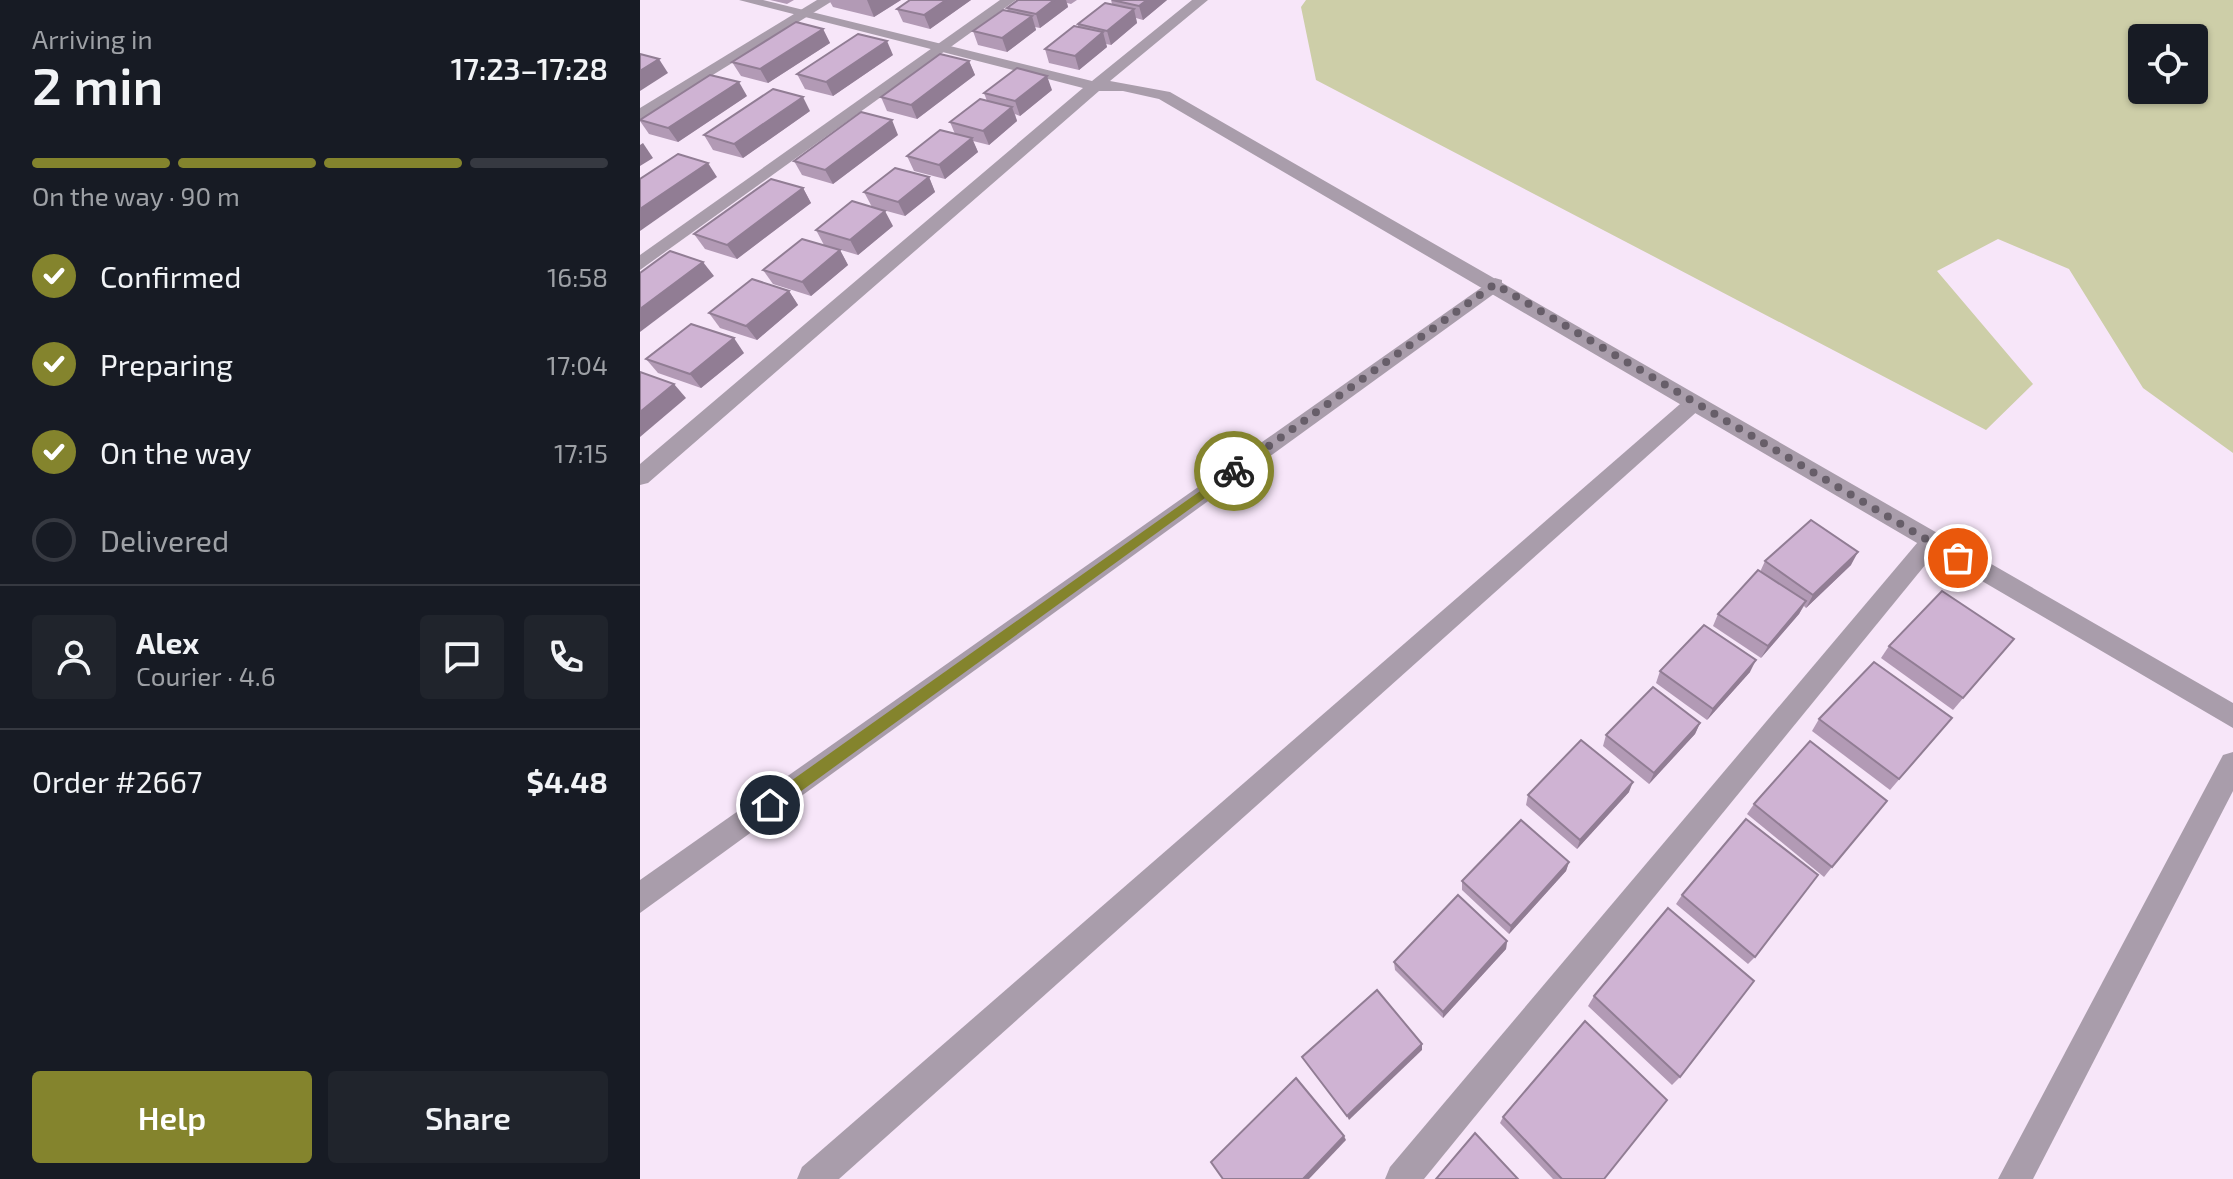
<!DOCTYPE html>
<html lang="en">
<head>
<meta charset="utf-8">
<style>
  body { margin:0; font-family:"Exo 2",sans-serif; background:#20242c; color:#f1f3f6; height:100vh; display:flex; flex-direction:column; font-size:30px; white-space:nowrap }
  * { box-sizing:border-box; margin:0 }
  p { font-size:26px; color:#9ea1a6 }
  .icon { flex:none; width:44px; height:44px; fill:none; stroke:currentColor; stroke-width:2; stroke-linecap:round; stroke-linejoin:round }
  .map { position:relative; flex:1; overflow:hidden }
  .details { display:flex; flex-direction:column; background:#171b24; width:640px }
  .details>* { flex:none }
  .controls { position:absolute; left:1488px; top:24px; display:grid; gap:16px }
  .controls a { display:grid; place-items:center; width:80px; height:80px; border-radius:8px; background:#171b24; box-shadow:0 2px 6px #0004; font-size:40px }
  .pin { position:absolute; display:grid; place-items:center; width:68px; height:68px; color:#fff; margin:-34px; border:4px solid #fff; border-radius:50%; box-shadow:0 2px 8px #0007 }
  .courier { position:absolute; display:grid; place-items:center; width:80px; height:80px; margin:-40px; border:6px solid #84842d; border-radius:50%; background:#fff; color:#222; box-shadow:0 2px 10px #0007 }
  .head em { font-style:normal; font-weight:600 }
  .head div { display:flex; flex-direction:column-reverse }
  .head { display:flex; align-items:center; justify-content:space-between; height:136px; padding:0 32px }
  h1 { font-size:52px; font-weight:600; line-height:60px }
  .bar { display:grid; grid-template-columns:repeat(4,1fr); gap:12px 8px; align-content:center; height:96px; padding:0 32px }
  .bar i { height:10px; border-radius:6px; background:#363941 }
  .bar .current { background:#84842d }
  .bar p { grid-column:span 4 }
  .line { display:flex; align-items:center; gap:20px; padding:0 32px; border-top:2px solid #363941 }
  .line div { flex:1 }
  .round { display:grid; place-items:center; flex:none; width:84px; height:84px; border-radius:8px; background:#20242c }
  ol { padding:0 32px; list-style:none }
  li { display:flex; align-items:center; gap:24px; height:88px }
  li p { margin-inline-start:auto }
  li .icon { padding:8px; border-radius:50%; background:#84842d; color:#fff; stroke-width:4 }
  li:last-child { color:#9ea1a6 }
  li i { width:44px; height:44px; border:4px solid #363941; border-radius:50% }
  .button { display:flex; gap:16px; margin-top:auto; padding:16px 32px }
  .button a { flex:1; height:92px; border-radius:8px; background:#84842d; color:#fff; font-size:32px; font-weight:600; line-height:92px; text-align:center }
  .button a+a { background:#20242c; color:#f1f3f6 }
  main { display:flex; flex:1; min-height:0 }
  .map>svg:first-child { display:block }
  .green { fill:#cdcea8; fill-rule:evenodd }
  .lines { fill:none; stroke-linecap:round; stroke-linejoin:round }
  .minor { fill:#a99dab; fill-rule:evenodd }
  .tertiary { fill:#a99dab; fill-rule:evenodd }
  .wall { fill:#b29ab5 }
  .shaded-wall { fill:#917d94 }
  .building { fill:#cfb3d3; stroke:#917d94; stroke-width:2 }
  .route { fill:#84842d }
  .done { stroke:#675e69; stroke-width:8; stroke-dasharray:0 14.4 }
</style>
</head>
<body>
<main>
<section class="details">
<div class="head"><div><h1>2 min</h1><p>Arriving in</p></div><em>17:23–17:28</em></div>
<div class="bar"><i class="current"></i><i class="current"></i><i class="current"></i><i></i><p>On the way · 90 m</p></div>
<ol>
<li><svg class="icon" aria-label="check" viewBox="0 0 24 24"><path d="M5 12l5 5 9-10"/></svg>Confirmed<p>16:58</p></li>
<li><svg class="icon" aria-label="check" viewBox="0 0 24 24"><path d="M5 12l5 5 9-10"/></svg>Preparing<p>17:04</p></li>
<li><svg class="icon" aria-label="check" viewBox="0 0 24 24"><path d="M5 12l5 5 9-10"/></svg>On the way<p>17:15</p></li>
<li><i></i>Delivered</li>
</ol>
<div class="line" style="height:144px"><a class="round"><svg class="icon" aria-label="person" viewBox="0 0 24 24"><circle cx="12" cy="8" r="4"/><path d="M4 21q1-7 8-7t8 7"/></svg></a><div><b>Alex</b><p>Courier · 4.6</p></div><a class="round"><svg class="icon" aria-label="chat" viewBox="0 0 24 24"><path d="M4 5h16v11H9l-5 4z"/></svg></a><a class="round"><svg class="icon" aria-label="phone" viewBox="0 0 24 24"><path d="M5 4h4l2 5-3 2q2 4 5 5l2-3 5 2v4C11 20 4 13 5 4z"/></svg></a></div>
<div class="line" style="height:104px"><div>Order #2667</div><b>$4.48</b></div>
<div class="button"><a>Help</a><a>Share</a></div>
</section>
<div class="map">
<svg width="1593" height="1179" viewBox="0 0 1593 1179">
  <rect width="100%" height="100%" fill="#f7e6f9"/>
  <path class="green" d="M666 0H1593V453L1503 388 1429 269 1358 239 1297 271 1393 384 1346 430 676 80 661 7ZM1502 38H1554V90H1502Z"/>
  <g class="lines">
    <g class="minor">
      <path d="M177 0H194L0 120V108Z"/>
      <path d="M360 0H376L0 270V255Z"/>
      <path d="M855 278 862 280V288L0 913V880Z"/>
      <path d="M1054 396 1061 398 1064 403 1061 408 199 1179H157L162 1167 1047 398Z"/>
      <path d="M1291 533 1299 536 1303 542 1299 548 784 1179H745L750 1167 1283 536Z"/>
      <path d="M1593 752V791L1393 1179H1358L1583 755Z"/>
    </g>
    <path class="tertiary" d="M99 0H123L452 81 552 0H568L470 81 530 92 1593 703V728L519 99 483 91H459L8 483 0 485V464L443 88Z"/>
  </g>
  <g class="wall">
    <path d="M130 0H154L147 4Z"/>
    <path d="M189 0H261L234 17 193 7Z"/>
    <path d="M270 0H331L290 29 263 22 257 9Z"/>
    <path d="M378 0H437L431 4 427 3 428 7 400 28 395 27 396 30 367 52 338 45 333 31 368 11 367 8Z"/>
    <path d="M471 0H527L503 20 496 18 497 23 471 45 466 44 467 47 439 70 409 63 405 49 438 27V24L472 4Z"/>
    <path d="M183 29 190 43 128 83 101 76 92 62Z"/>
    <path d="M253 55 193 96 165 89 157 74Z"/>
    <path d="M329 61 335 75 277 119 247 111 241 97Z"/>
    <path d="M412 90 380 116 375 114 377 121 349 145 333 141 338 152 305 179 274 171 267 156 315 134 310 122 347 101 344 93Z"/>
    <path d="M107 96 38 142 9 134 0 121V119Z"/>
    <path d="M170 111 103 158 73 150 64 135Z"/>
    <path d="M258 135 193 184 162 175 154 161Z"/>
    <path d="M289 177 295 192 265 216 232 207 224 192Z"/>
    <path d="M163 188 171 203 97 259 65 249 54 234Z"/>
    <path d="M253 226 218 255 184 245 176 230Z"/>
    <path d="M200 250 208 265 171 296 133 284 123 270Z"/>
    <path d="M149 291 158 305 117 340 80 328 69 313Z"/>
    <path d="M104 353 61 388 18 373 6 359Z"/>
    <path d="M1125 561 1211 565 1166 608 1164 606 1159 614 1121 658 1073 626 1078 614 1120 572Z"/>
    <path d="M1374 639 1313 710 1241 658 1249 646Z"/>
    <path d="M1020 671 1110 672 1067 720 1016 683Z"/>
    <path d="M1312 718 1250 790 1172 731 1179 719Z"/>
    <path d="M1060 723 1055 734 1009 784 963 746 966 735Z"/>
    <path d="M989 792 937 849 886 805 888 795Z"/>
    <path d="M1114 804 1192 867 1184 877 1107 814Z"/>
    <path d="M929 862 926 871 869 934 822 890V881Z"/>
    <path d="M1042 895 1115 957 1108 964 1036 904Z"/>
    <path d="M867 941 866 949 803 1018 755 970 754 962Z"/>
    <path d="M954 996 1040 1077 1032 1085 948 1006Z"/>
    <path d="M863 1117 964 1179H913L860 1123Z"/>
  </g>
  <g class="shaded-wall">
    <path d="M227 0H261L234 17Z"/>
    <path d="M306 0H331L290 29 284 15Z"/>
    <path d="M414 0H426L428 7 400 28 396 14Z"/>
    <path d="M507 0H527L503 20 499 6Z"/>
    <path d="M494 9 497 23 471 45 467 31Z"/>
    <path d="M392 16 396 30 367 52 362 38Z"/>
    <path d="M183 29 190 43 128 83 120 69Z"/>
    <path d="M463 32 467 47 439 70 435 56Z"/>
    <path d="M247 41 253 55 193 96 186 82Z"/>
    <path d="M19 59 28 73 0 91V71Z"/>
    <path d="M329 61 335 75 277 119 271 105Z"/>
    <path d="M407 76 412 90 380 116 375 101Z"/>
    <path d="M99 82 107 96 38 142 28 128Z"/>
    <path d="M163 97 170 111 103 158 94 144Z"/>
    <path d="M372 107 377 121 349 145 343 131Z"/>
    <path d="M252 120 258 135 193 184 185 170Z"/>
    <path d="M332 138 338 152 305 179 299 165Z"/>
    <path d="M3 143 13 158 0 166V145Z"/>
    <path d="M68 163 77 177 0 231V209Z"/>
    <path d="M289 177 295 192 265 216 258 202Z"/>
    <path d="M163 188 171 203 97 259 87 245Z"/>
    <path d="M245 211 253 226 218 255 210 240Z"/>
    <path d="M200 250 208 265 171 296 162 282Z"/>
    <path d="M63 262 74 276 0 332V309Z"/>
    <path d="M149 291 158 305 117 340 106 326Z"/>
    <path d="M94 338 104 353 61 388 50 374Z"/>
    <path d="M34 384 46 398 0 437V412Z"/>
    <path d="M1218 552 1211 565 1166 608 1173 595Z"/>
    <path d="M1166 601 1159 614 1121 658 1128 646Z"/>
    <path d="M1116 660 1110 672 1067 720 1073 709Z"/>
    <path d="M1060 723 1055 734 1009 784 1014 773Z"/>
    <path d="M993 782 989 792 937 849 940 840Z"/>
    <path d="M929 862 926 871 869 934 871 926Z"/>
    <path d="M867 941 866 949 803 1018V1012Z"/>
    <path d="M782 1044V1050L709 1120 707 1116Z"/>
    <path d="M704 1136 706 1140 669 1179H663Z"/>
  </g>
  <g class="building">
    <path d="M270 0H306L284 15 257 9Z"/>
    <path d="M378 0H414L396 14 367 8Z"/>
    <path d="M472 0H507L499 6Z"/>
    <path d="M465 3 494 9 467 31 438 24Z"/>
    <path d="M363 10 392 16 362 38 333 31Z"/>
    <path d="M156 22 183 29 120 69 92 62Z"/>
    <path d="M434 26 463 32 435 56 405 49Z"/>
    <path d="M218 34 247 41 186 82 157 74Z"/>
    <path d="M0 54 19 59 0 71Z"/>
    <path d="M300 54 329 61 271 105 241 97Z"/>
    <path d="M377 68 407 76 375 101 344 93Z"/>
    <path d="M70 75 99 82 28 128 0 120Z"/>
    <path d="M133 89 163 97 94 144 64 135Z"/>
    <path d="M340 99 372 107 343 131 310 122Z"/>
    <path d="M221 112 252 120 185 170 154 161Z"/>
    <path d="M300 130 332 138 299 165 267 156Z"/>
    <path d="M38 154 68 163 0 209V179Z"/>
    <path d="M255 168 289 177 258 202 224 192Z"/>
    <path d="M131 179 163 188 87 245 54 234Z"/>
    <path d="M212 201 245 211 210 240 176 230Z"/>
    <path d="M162 239 200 250 162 282 123 270Z"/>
    <path d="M30 251 63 262 0 309V273Z"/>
    <path d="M112 279 149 291 106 326 69 313Z"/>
    <path d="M51 324 94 338 50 374 6 359Z"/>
    <path d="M0 372 34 384 0 412Z"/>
    <path d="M1171 520 1218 552 1173 595 1125 561Z"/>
    <path d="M1118 570 1166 601 1128 646 1078 614Z"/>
    <path d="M1302 591 1374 639 1323 698 1249 646Z"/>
    <path d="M1064 625 1116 660 1073 709 1020 671Z"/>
    <path d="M1234 662 1312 718 1259 779 1179 719Z"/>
    <path d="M1013 687 1060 723 1014 773 966 735Z"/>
    <path d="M941 740 993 782 940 840 888 795Z"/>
    <path d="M1170 741 1247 801 1192 867 1114 804Z"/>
    <path d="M1106 819 1178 875 1115 957 1042 895Z"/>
    <path d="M881 820 929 862 871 926 822 881Z"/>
    <path d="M818 895 867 941 803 1012 754 962Z"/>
    <path d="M1028 908 1114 981 1040 1077 954 996Z"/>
    <path d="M737 990 782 1044 707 1116 662 1057Z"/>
    <path d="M945 1021 1027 1100 964 1179H922L863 1117Z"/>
    <path d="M656 1078 704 1136 663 1179H583L571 1162Z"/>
    <path d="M835 1133 878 1179H796Z"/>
  </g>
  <path class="route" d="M594 467 600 471 598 474 135 810H124V800Z"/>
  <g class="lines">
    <path class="done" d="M594 471 855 284 1318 558"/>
  </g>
</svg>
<div class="controls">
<a><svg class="icon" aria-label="locate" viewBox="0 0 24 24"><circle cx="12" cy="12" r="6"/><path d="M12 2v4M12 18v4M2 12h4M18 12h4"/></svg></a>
</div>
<div class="pin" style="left:1318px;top:558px;background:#ea580c"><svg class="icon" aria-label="bag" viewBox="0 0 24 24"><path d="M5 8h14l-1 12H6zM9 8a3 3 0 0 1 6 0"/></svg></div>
<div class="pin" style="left:130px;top:805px;background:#1f2937"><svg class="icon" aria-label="home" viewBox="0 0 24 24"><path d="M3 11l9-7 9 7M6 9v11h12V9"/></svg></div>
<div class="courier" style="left:594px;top:471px"><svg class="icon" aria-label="bike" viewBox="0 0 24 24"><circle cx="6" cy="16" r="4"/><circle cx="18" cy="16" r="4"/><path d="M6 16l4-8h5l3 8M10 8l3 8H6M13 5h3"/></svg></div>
</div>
</main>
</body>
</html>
